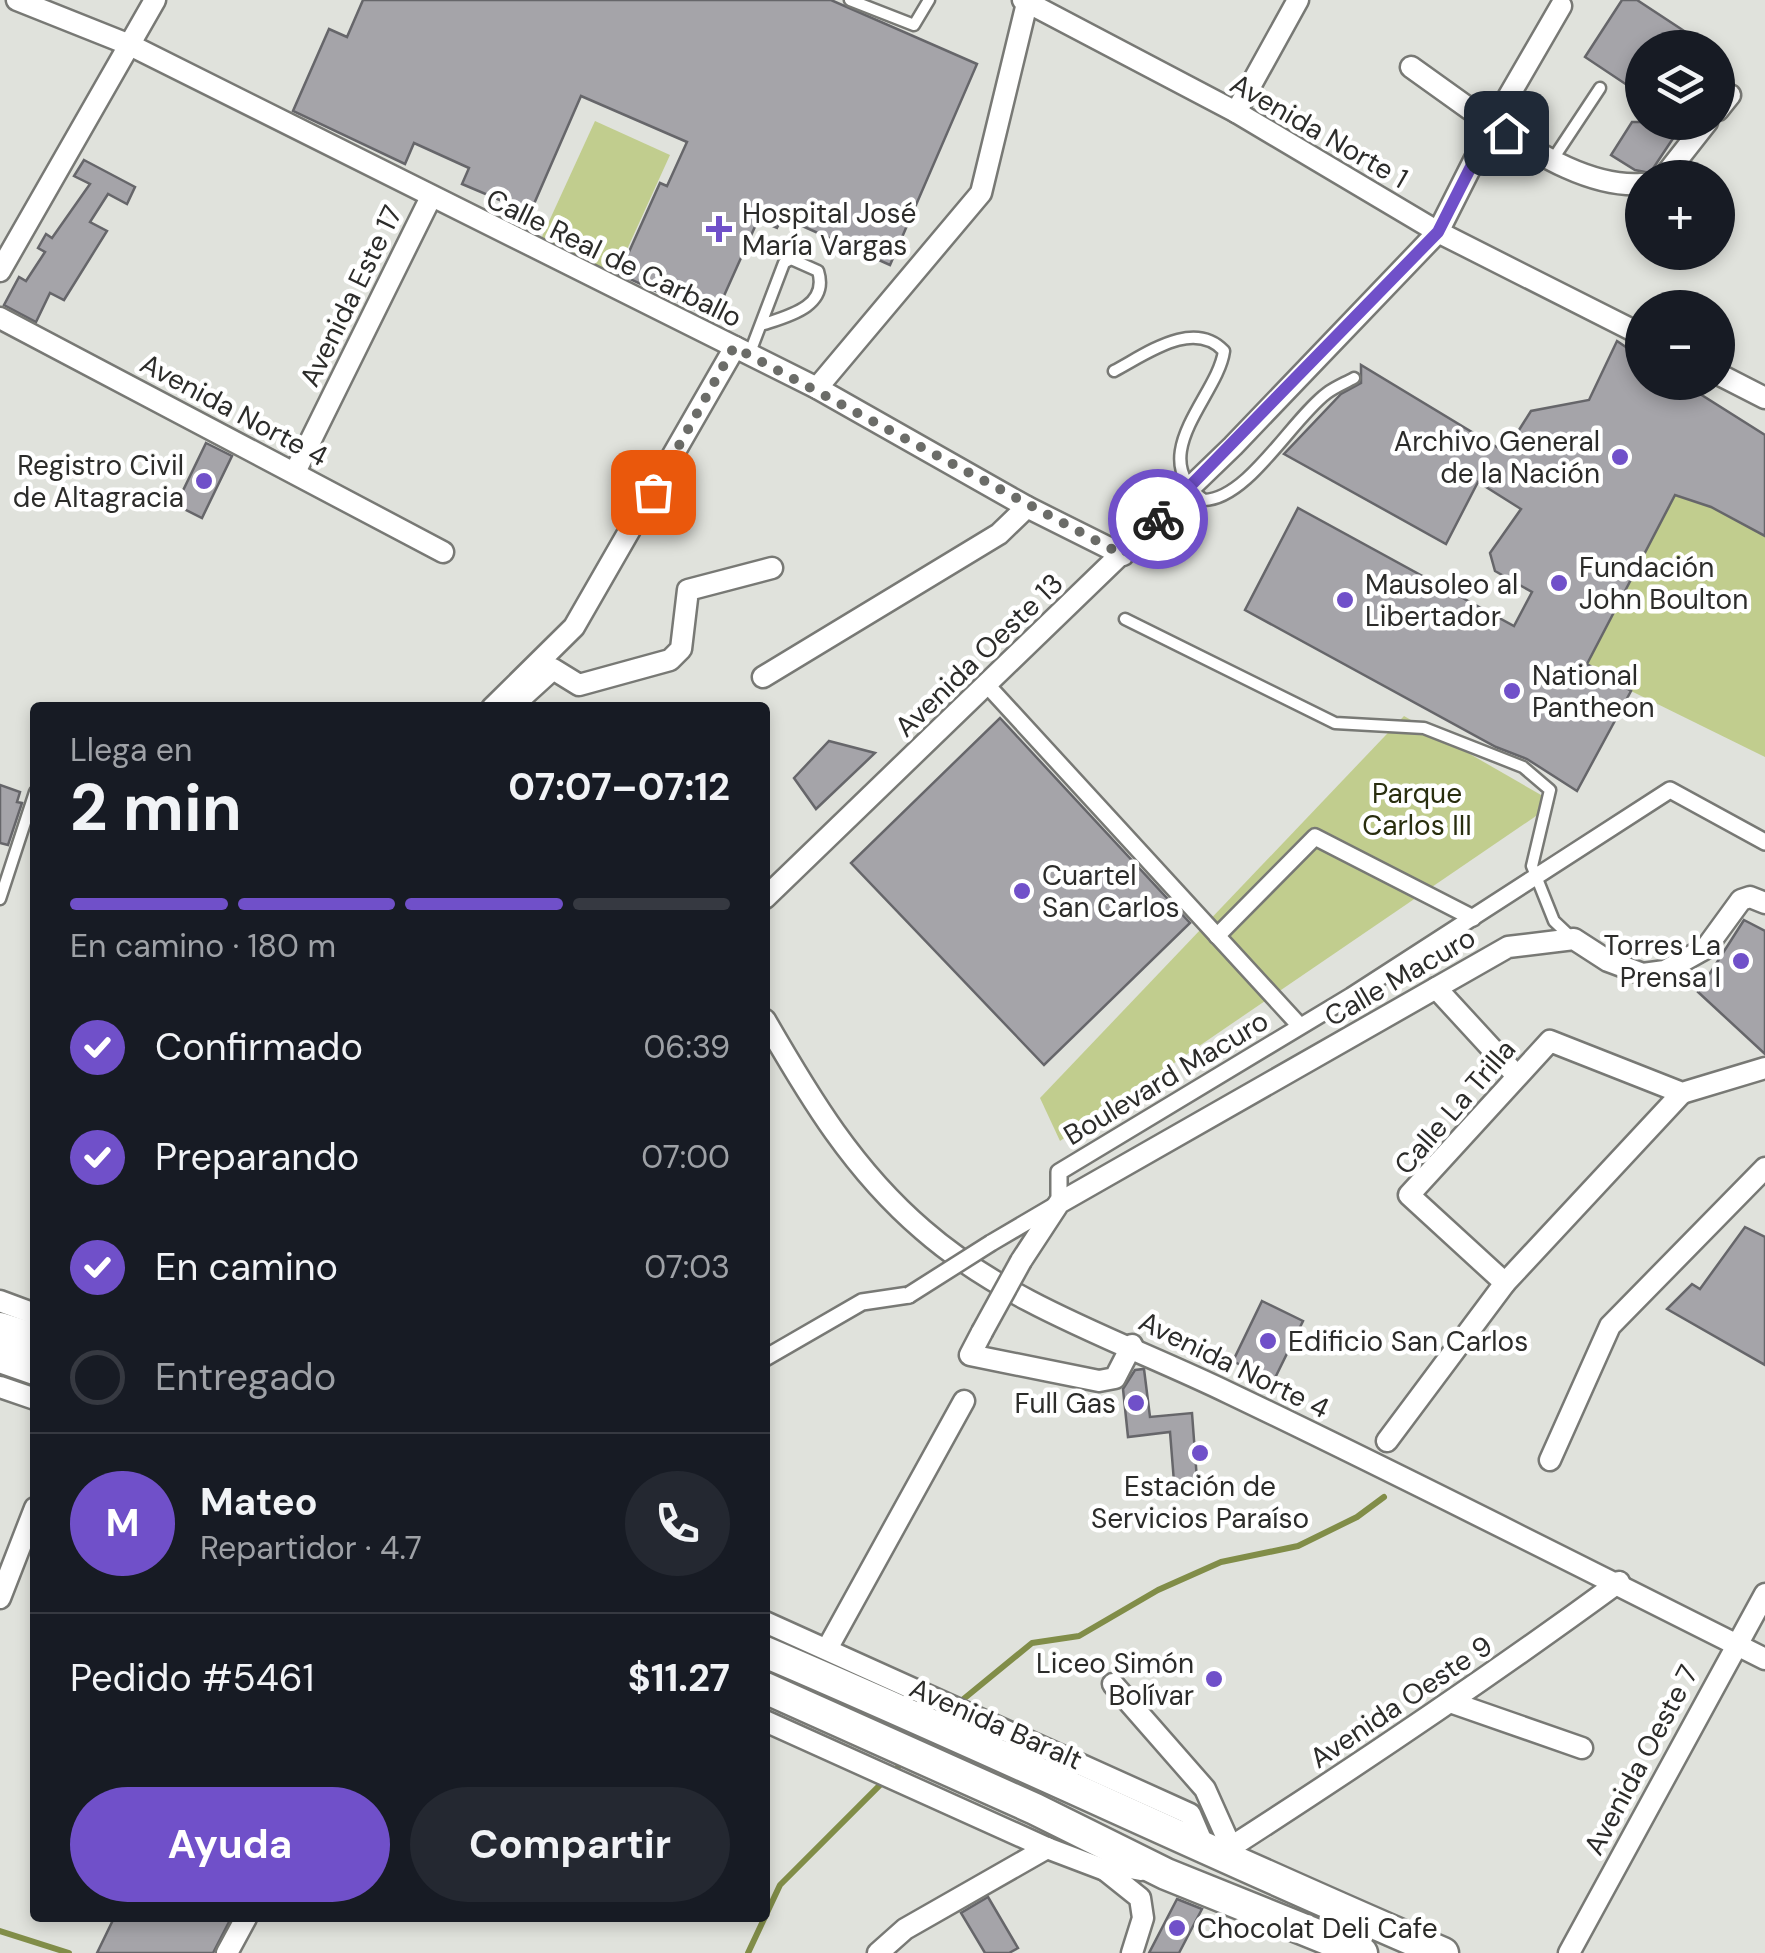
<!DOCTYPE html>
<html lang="es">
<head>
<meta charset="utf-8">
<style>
  body { margin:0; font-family:"DM Sans",sans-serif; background:#242831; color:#f1f3f6; height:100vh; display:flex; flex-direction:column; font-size:38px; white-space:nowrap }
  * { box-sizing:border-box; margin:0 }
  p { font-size:32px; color:#9ea1a6 }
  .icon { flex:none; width:55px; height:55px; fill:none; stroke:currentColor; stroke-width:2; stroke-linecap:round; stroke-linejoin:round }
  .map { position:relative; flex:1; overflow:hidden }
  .side { position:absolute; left:30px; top:702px; width:740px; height:1220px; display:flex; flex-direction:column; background:#171b24; border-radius:10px; box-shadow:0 5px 15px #0003 }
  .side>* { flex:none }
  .tools { position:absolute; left:1625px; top:30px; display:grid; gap:20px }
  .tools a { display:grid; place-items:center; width:110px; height:110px; border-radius:50%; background:#171b24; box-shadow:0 5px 15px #0003; font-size:50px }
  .pin { position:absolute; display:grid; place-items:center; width:85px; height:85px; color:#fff; margin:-42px; border-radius:20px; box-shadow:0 5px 15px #0006 }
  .courier { position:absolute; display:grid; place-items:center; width:100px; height:100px; margin:-50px; border:8px solid #7050c9; border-radius:50%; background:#fff; color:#222; box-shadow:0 2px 12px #0007 }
  .head em { font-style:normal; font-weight:700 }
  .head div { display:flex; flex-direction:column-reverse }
  .head { display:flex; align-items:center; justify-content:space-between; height:170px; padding:0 40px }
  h1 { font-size:65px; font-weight:700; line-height:75px }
  .bar { display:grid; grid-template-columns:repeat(4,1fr); gap:15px 10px; align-content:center; height:120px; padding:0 40px }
  .bar i { height:12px; border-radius:8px; background:#363941 }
  .bar .active { background:#7050c9 }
  .bar p { grid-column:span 4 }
  .line { display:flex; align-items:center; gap:25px; padding:0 40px; border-top:2px solid #363941 }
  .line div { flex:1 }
  .round { display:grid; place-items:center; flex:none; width:105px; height:105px; border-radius:52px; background:#242831 }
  ol { padding:0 40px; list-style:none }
  li { display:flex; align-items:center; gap:30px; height:110px }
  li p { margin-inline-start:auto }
  li .icon { padding:10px; border-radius:50%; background:#7050c9; color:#fff; stroke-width:4 }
  li:last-child { color:#9ea1a6 }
  li i { width:55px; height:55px; border:5px solid #363941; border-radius:50% }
  .button { display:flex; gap:20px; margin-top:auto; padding:20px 40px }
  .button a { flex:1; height:115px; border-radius:60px; background:#7050c9; color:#fff; font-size:40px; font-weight:700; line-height:115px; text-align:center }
  .button a+a { background:#242831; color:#f1f3f6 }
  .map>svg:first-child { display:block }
  .green { fill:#c1cd8e }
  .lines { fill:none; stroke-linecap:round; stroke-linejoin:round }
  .stream { stroke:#818d48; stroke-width:6 }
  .building { fill:#a5a4a9; stroke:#66666a; stroke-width:2.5 }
  .service-casing { stroke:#787975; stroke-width:15 }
  .pedestrian-casing { stroke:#787975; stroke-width:20 }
  .minor-casing { stroke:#787975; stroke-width:25 }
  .secondary-casing { stroke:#787975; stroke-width:35 }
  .service { stroke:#fff; stroke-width:10 }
  .pedestrian { stroke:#fff; stroke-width:15 }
  .minor { stroke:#fff; stroke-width:20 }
  .secondary { stroke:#fff; stroke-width:30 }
  .pedestrian-bridge-casing { stroke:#787975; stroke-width:20; stroke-linecap:butt }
  .minor-bridge-casing { stroke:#787975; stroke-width:25; stroke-linecap:butt }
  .pedestrian-bridge { stroke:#fff; stroke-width:15 }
  .minor-bridge { stroke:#fff; stroke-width:20 }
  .done { stroke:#6b6c68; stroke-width:10; stroke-dasharray:0 18 }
  .route { stroke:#7050c9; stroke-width:12 }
  .poi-dot { fill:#7050c9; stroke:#fff; stroke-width:4 }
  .labels { text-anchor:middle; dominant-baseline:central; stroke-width:9; stroke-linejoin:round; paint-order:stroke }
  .street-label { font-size:28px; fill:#2c2c2a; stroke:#fff }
  .poi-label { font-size:28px; fill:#2c2c2a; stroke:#fff; text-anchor:start }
  .park-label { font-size:28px; fill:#292e0e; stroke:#fff }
</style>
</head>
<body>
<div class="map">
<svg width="1765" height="1953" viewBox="0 0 1765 1953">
  <rect width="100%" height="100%" fill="#e0e2dc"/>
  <g class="green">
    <path d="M595 121 670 155 615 276 540 241Z"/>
    <path d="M1675 495 1711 507 1765 536V757L1631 691 1587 664Z"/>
    <path d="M1404 716 1555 803 1060 1141 1040 1098Z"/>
  </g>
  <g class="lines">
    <g class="stream">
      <path d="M955 1706 1032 1643 1079 1636 1158 1590 1221 1562 1298 1546 1357 1517 1384 1497"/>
      <path d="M0 1931 69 1953"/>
      <path d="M748 1953 780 1885 906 1759"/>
    </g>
  </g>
  <g class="building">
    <path d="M363 0H831L977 64 890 265 782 217 777 228 758 220 714 318 619 274 660 183 667 186 687 142 581 96 530 213 462 184 469 168 414 143 405 164 293 111 329 29 347 37Z"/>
    <path d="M1622 0H1637L1710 48H1642V95L1585 57Z"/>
    <path d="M1632 122H1684L1650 173 1635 170 1611 155Z"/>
    <path d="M84 160 135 187 127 204 108 194 90 222 107 231 64 300 50 293 36 322 4 305 19 277 26 281 45 252 38 248 46 234 52 238 90 184 74 176Z"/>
    <path d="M1617 341 1642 358V382H1681L1765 435V536L1711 507 1675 495 1587 664 1631 691 1577 791 1527 759 1496 747 1245 610 1298 508 1514 626 1532 592 1495 571 1490 553 1521 509 1478 482 1446 544 1284 454 1341 394 1361 383V365L1505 452 1531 411 1589 400Z"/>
    <path d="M206 443 232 456 202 518 176 505Z"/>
    <path d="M1000 718 1190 923 1044 1065 851 863Z"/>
    <path d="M829 741 875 753 816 809 794 778Z"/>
    <path d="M0 785 20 792 17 802 22 803 8 845 0 843Z"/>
    <path d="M1744 920 1765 931V1054L1698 992Z"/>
    <path d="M1745 1227 1765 1237V1365L1667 1309 1692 1284 1700 1289Z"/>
    <path d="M1262 1301 1303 1321 1273 1382 1233 1361Z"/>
    <path d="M1144 1369 1150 1417 1192 1413 1197 1480 1174 1482 1170 1432 1128 1437 1123 1389 1135 1370Z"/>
    <path d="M988 1897 1018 1948 1009 1953H985L961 1913Z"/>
    <path d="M1177 1899 1202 1909 1179 1953H1149Z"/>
    <path d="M114 1918H231L213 1953H97Z"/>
  </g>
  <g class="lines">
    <g class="service-casing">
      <g id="service">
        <path d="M850 0 914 25 929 0"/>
        <path d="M1553 159 1600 88"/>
        <path d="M749 355 784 263 791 259 818 271C829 306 789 316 764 324"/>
        <path d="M1114 371C1145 355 1193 318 1224 351 1218 396 1143 456 1204 500 1248 499 1292 419 1327 393 1335 387 1345 383 1354 378"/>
        <path d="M1125 619 1335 723 1424 728 1523 767 1550 790 1532 866 1554 921 1573 939"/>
        <path d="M0 899 35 792"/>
      </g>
    </g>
    <g class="pedestrian-casing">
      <g id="pedestrian">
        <path d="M987 685 1300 1026"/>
        <path d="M1217 936 1315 837 1473 918"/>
        <path d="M991 1243 1059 1203V1172L1351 996 1670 790 1765 842"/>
        <path d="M765 1358 862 1302 909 1295"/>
      </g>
    </g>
    <g class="minor-casing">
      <g id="minor">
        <path d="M17 0 130 45 817 388 1027 507 1123 555"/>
        <path d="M1023 0 1236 112 1438 232 1642 335"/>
        <path d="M1411 67 1492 125 1561 6"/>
        <path d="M1718 110 1730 95"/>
        <path d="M1236 112 1298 0"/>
        <path d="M1663 178 1707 122"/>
        <path d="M0 271 155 0"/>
        <path d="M0 318 443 552"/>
        <path d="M1718 374 1765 398"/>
        <path d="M817 388 981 193 1027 3"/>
        <path d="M295 472 430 199"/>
        <path d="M763 677 999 534 1027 507"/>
        <path d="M520 699 553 669 579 685 670 660 681 649 688 590 772 568"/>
        <path d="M492 708 574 627 735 347"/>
        <path d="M765 898 1233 446 1438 232 1492 125C1535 152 1590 188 1642 184"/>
        <path d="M1436 988 1517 1076"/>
        <path d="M765 1020C810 1098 853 1170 923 1230 1010 1306 1126 1343 1229 1393 1409 1479 1587 1570 1765 1659"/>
        <path d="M1021 1261 1059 1203 1508 947 1574 939 1608 961 1643 974 1665 971 1706 948 1741 900 1750 897 1765 903"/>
        <path d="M1505 1283 1409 1195 1550 1041 1682 1093 1765 1068"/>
        <path d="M0 1301 35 1314"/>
        <path d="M982 1332 970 1355 1099 1381 1115 1378 1132 1345"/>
        <path d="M0 1387 35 1399"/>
        <path d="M1387 1441 1505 1283 1682 1093"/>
        <path d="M1550 1460 1610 1326 1765 1168"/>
        <path d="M0 1598 35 1508"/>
        <path d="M765 1622 1190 1814 1205 1849 1231 1847C1363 1762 1492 1675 1619 1582"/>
        <path d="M827 1649 964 1401"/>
        <path d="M1113 1684 1205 1789 1231 1847"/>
        <path d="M1453 1703 1582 1748"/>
        <path d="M765 1721 1047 1848 1105 1870 1119 1866 1141 1870"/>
        <path d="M1105 1870 1140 1898 1143 1918 1132 1953"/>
        <path d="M227 1953 246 1918"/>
        <path d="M878 1953 905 1929 1047 1848"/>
        <path d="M1569 1953 1765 1594"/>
      </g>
    </g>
    <g class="secondary-casing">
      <g id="secondary">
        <path d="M0 1328 35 1339"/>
        <path d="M0 1357 35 1369"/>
        <path d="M765 1652C993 1749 1216 1856 1443 1953"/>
        <path d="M765 1688 1035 1809 1166 1874 1362 1953"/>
      </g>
    </g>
    <use href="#service" class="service"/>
    <use href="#pedestrian" class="pedestrian"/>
    <use href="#minor" class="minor"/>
    <use href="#secondary" class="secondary"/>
    <g class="pedestrian-bridge-casing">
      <path id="pedestrian-bridge" d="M909 1295 991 1243"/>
    </g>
    <g class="minor-bridge-casing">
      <path id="minor-bridge" d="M982 1332 1021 1261"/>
    </g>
    <use href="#pedestrian-bridge" class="pedestrian-bridge"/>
    <use href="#minor-bridge" class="minor-bridge"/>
  </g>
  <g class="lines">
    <path class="done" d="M653 492 734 347 1123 555 1158 519"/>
    <path class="route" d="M1158 519 1438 232 1492 125 1506 133"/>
  </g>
  <g class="poi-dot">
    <path d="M714 214h10v10h10v10h-10v10h-10v-10h-10v-10h10z"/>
    <circle cx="1620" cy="457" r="10"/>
    <circle cx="204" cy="481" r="10"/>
    <circle cx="1559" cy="583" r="10"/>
    <circle cx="1345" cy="600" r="10"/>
    <circle cx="1512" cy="691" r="10"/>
    <circle cx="1022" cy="891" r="10"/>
    <circle cx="1741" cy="961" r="10"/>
    <circle cx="1268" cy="1341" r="10"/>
    <circle cx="1136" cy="1403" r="10"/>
    <circle cx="1200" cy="1453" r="10"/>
    <circle cx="1214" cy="1679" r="10"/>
    <circle cx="1177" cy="1928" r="10"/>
  </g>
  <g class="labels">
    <g class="street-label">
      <text transform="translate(1319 131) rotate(30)">Avenida Norte 1</text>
      <text transform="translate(614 258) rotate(26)">Calle Real de Carballo</text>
      <text transform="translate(351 296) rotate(-64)">Avenida Este 17</text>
      <text transform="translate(234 410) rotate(28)">Avenida Norte 4</text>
      <text transform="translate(979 655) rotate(-44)">Avenida Oeste 13</text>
      <text transform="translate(1400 977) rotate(-30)">Calle Macuro</text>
      <text transform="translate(1166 1078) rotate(-31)">Boulevard Macuro</text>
      <text transform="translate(1455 1107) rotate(-49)">Calle La Trilla</text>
      <text transform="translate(1234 1365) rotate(26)">Avenida Norte 4</text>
      <text transform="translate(1401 1702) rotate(-34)">Avenida Oeste 9</text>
      <text transform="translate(996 1724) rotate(24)">Avenida Baralt</text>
      <text transform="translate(1641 1760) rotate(-62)">Avenida Oeste 7</text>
    </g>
    <g class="poi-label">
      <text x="742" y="213">Hospital José<tspan x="742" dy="32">María Vargas</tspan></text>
      <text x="1600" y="441" text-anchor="end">Archivo General<tspan x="1600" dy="32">de la Nación</tspan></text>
      <text x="184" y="465" text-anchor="end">Registro Civil<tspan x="184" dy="32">de Altagracia</tspan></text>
      <text x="1579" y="567">Fundación<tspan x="1579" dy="32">John Boulton</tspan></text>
      <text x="1365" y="584">Mausoleo al<tspan x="1365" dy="32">Libertador</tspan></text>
      <text x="1532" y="675">National<tspan x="1532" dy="32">Pantheon</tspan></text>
      <text x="1042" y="875">Cuartel<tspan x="1042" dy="32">San Carlos</tspan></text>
      <text x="1721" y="945" text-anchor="end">Torres La<tspan x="1721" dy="32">Prensa I</tspan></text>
      <text x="1288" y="1341">Edificio San Carlos</text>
      <text x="1116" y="1403" text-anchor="end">Full Gas</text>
      <text x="1200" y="1486" text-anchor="middle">Estación de<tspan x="1200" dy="32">Servicios Paraíso</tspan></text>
      <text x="1194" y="1663" text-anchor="end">Liceo Simón<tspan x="1194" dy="32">Bolívar</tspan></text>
      <text x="1197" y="1928">Chocolat Deli Cafe</text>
    </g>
    <g class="park-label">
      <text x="1417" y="793">Parque<tspan x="1417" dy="32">Carlos III</tspan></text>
    </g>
  </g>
</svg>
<div class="tools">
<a><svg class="icon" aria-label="layers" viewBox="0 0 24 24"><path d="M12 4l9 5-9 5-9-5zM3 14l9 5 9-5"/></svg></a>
<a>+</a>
<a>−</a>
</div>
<div class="pin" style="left:653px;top:492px;background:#ea580c"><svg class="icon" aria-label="bag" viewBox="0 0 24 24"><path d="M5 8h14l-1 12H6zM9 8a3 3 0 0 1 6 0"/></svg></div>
<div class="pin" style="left:1506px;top:133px;background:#1f2937"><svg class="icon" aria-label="home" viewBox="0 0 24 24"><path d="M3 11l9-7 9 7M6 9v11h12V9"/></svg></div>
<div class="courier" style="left:1158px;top:519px"><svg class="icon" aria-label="bike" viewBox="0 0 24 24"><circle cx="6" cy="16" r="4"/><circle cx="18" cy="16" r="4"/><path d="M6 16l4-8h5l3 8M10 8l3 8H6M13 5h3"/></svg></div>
<section class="side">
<div class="head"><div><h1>2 min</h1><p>Llega en</p></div><em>07:07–07:12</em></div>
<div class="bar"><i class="active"></i><i class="active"></i><i class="active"></i><i></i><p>En camino · 180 m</p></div>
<ol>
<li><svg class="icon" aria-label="check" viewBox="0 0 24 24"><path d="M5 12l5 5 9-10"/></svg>Confirmado<p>06:39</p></li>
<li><svg class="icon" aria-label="check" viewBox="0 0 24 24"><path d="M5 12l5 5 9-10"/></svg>Preparando<p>07:00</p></li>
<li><svg class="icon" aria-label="check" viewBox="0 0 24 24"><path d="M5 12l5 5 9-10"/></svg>En camino<p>07:03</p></li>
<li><i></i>Entregado</li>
</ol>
<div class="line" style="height:180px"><b class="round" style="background:#7050c9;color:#fff">M</b><div><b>Mateo</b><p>Repartidor · 4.7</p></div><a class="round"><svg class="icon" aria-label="phone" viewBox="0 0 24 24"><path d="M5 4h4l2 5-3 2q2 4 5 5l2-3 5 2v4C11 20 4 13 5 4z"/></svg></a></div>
<div class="line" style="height:130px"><div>Pedido #5461</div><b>$11.27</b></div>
<div class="button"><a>Ayuda</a><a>Compartir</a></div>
</section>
</div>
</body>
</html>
